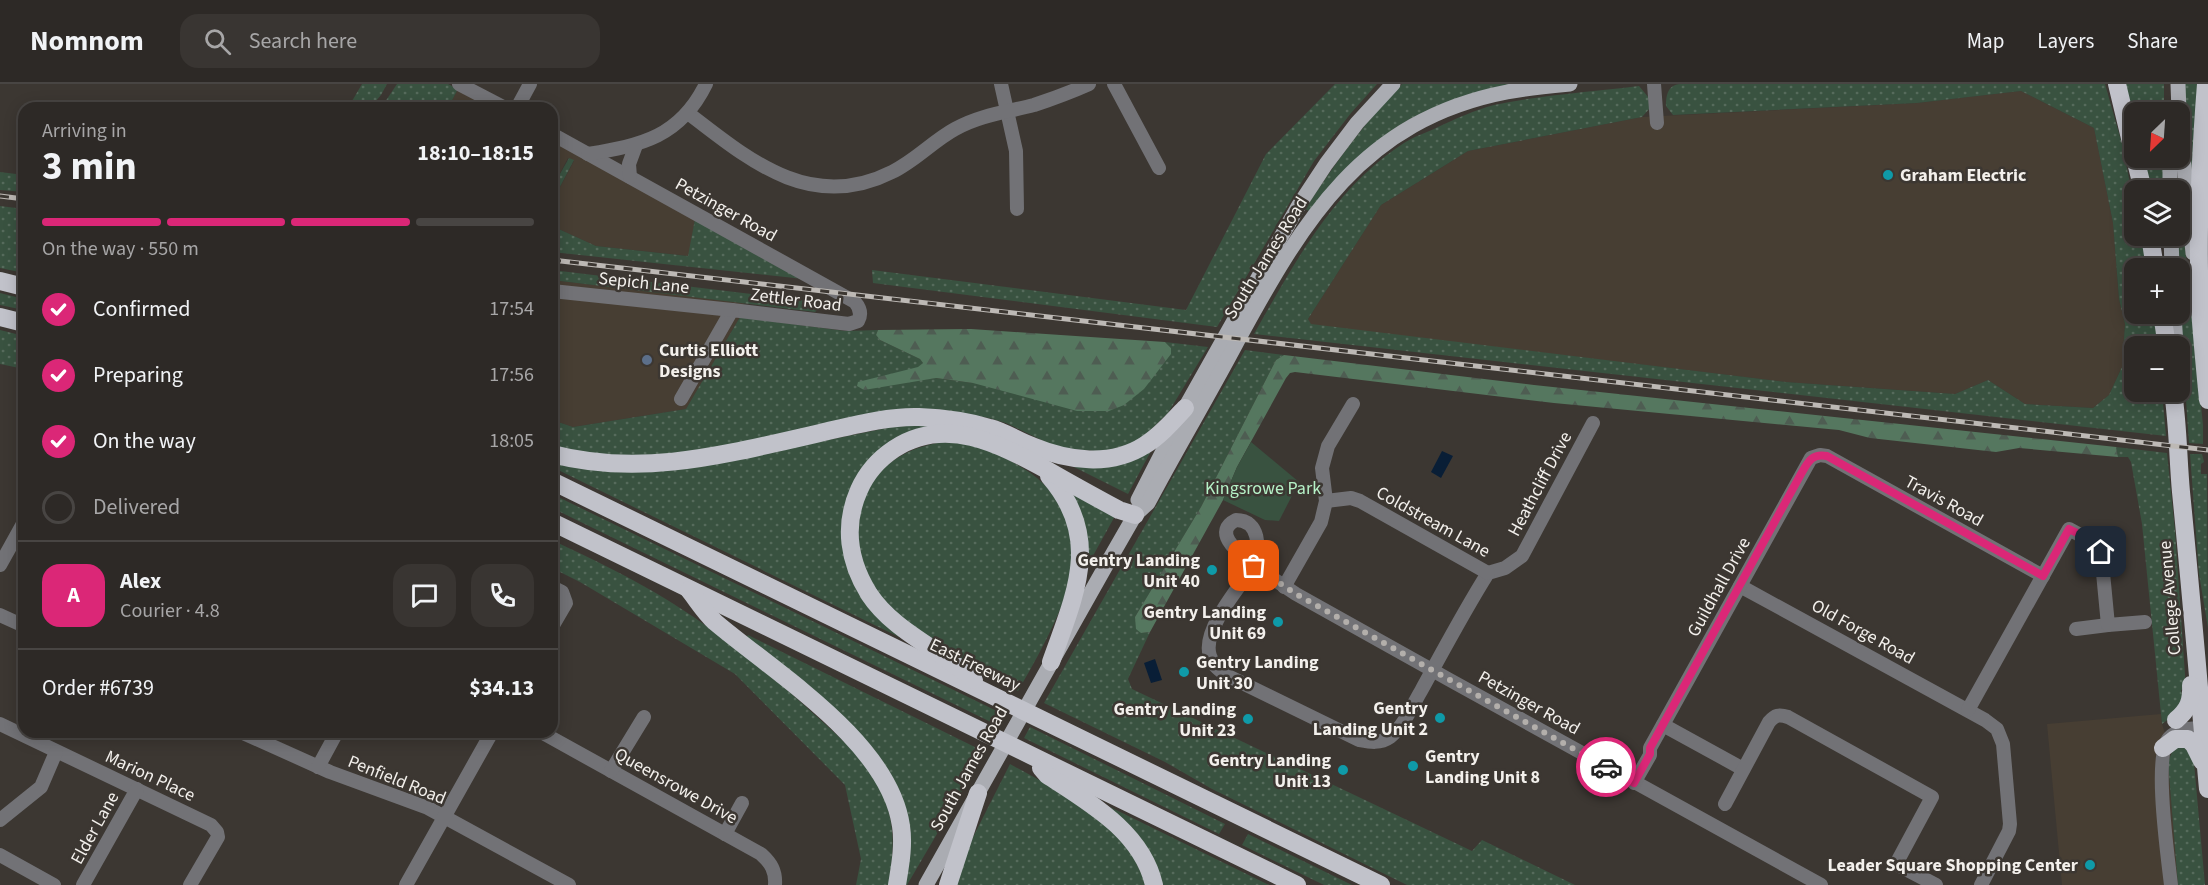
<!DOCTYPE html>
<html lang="en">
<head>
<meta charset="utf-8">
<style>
  body { margin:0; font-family:"Source Sans 3",sans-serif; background:#393532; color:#f1f3f6; height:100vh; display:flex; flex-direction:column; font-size:22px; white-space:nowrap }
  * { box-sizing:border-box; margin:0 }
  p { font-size:20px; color:#a7a6a7 }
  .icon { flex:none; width:33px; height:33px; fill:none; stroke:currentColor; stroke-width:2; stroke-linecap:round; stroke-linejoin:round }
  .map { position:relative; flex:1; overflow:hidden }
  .sheet { position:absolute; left:18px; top:18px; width:540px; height:636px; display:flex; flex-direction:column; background:#2d2926; border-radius:18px; box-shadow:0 3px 15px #0003,0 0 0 2px #484543 }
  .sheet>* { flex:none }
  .needle { width:39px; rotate:205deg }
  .fabs { position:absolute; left:2124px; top:18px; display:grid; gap:12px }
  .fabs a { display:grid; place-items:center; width:66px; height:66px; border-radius:12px; background:#2d2926; box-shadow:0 3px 15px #0003,0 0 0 2px #484543; font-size:30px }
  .pin { position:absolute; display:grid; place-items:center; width:51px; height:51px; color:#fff; margin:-26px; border-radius:12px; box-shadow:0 3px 9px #0006 }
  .courier { position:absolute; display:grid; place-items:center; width:60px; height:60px; margin:-30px; border:4px solid #db2777; border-radius:50%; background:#fff; color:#222; box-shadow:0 2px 8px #0007 }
  .overview em { font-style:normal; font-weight:700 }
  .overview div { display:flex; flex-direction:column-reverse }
  .overview { display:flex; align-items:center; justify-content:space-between; height:102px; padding:0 24px }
  h1 { font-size:39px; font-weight:700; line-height:45px }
  .bar { display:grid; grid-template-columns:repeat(4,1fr); gap:9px 6px; align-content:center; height:72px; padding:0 24px }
  .bar i { height:8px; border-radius:4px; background:#484543 }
  .bar .current { background:#db2777 }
  .bar p { grid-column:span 4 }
  .line { display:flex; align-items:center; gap:15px; padding:0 24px; border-top:2px solid #484543 }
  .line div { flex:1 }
  .round { display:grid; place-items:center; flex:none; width:63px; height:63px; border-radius:18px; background:#393532 }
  ol { padding:0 24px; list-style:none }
  li { display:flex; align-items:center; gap:18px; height:66px }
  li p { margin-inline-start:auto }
  li .icon { padding:6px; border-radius:50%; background:#db2777; color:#fff; stroke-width:4 }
  li:last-child { color:#a7a6a7 }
  li i { width:33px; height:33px; border:3px solid #484543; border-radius:50% }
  header { display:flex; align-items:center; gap:36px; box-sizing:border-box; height:84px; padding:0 30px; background:#2d2926; border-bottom:2px solid #484543 }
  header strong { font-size:28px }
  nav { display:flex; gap:33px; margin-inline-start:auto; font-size:21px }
  .search { width:420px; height:54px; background:#393532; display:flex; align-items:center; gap:15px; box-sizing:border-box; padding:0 21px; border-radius:18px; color:#a7a6a7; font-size:22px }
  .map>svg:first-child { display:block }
  .built { fill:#473e33 }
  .grass { fill:url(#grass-dots) }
  .forest { fill:url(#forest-firs) }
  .park { fill:#395240 }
  .water { fill:#091e36 }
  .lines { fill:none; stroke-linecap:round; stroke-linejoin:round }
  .minor { stroke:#727276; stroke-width:14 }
  .major { stroke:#aaacb2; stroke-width:15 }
  .highway { stroke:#c1c2ca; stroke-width:18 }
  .rail-casing { stroke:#bdb9b5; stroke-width:5 }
  .rail { stroke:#3c3732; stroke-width:3; stroke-dasharray:9; stroke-linecap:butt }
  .done { stroke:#b3afab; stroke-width:6; stroke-dasharray:0 10.8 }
  .route { stroke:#db2777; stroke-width:8 }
  .culture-dot { fill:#0f9aa8; stroke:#3c3732; stroke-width:2 }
  .service-dot { fill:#5c6f8a; stroke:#3c3732; stroke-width:2 }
  .labels { text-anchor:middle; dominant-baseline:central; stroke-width:5; stroke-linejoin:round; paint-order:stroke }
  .poi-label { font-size:18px; font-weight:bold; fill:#f3f0ec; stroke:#3c3732; text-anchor:end }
  .street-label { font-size:18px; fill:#f3f0ec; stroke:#3c3732 }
  .park-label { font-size:18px; fill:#b6f1c7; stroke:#3c3732 }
</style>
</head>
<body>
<header>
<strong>Nomnom</strong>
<div class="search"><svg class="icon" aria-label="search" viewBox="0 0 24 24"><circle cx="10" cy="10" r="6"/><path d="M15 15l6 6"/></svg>Search here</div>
<nav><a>Map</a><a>Layers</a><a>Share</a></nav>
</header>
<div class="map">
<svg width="2208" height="801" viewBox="0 0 2208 801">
  <defs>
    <pattern id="grass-dots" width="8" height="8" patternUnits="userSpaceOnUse" patternTransform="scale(1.5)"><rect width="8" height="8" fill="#395240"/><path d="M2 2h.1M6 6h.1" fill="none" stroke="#566b5c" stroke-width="1.8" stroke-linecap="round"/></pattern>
    <pattern id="forest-firs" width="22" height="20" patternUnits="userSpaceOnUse" patternTransform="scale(1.5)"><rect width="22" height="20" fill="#55775f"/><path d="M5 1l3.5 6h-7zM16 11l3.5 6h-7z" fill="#4e5d52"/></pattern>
  </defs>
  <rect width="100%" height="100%" fill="#3c3732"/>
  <g class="built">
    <path d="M458 5 492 24H448Z"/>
    <path d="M2021 7 2094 44 2113 139 2119 215 2125 240 2122 283 2109 311 2093 324 2025 320 1988 296 1955 310 1786 298 1311 241 1308 235 1381 121 1468 67 1642 33 1917 19Z"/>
    <path d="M552 57 695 135 689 172 596 162 552 142V118L574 77 568 74 552 104Z"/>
    <path d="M552 196 744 219 740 233 686 325 573 343 552 336Z"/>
    <path d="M2161 630 2162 640 2171 668 2168 678 2178 801H2062L2047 640Z"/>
  </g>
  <g class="grass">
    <path d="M362 0H387L381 11 370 24H348Z"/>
    <path d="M397 0H448L458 5 448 24H381Z"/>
    <path d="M1335 0H1377L1351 29 1314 77 1217 243 873 199 872 186 1186 226 1266 70Z"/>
    <path d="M1402 0H1517C1482 9 1448 16 1416 32 1375 52 1340 95 1309 127L1305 125C1335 80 1364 38 1402 0Z"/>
    <path d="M1680 0H2105L2122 60 2134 119V152H2141L2147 184H2134V230H2154L2159 262H2134V308H2162L2166 352 1254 250C1294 180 1332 107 1401 61 1412 53 1426 49 1438 43 1455 35 1475 26 1494 21 1541 11 1591 8 1639 2L1649 14 1650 24 1642 33 1468 67 1381 121 1308 235 1311 240 1786 298 1955 310 1988 296 2025 320 2093 324 2109 311 2122 283 2125 240 2119 215 2113 139 2094 44 2021 7 1917 19 1673 31 1666 22C1666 11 1668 1 1680 0Z"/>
    <path d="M2123 0H2164V28H2134V46Z"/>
    <path d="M2183 0H2200L2194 111 2185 42Z"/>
    <path d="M569 74 574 76 552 118V104Z"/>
    <path d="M2141 74H2164V106H2149Z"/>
    <path d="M0 88 24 91V108L0 106Z"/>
    <path d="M2180 113 2203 341V360L2189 359 2180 229V184H2177L2176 152H2180Z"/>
    <path d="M0 122 24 125V189L0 184Z"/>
    <path d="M695 135 804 195 552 168V142L596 162 688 172Z"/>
    <path d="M552 186 817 218 821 223 815 228 552 196Z"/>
    <path d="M0 209 24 215V226L0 221Z"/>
    <path d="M740 233 845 247 878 246 876 251 880 256 920 275 923 279 919 283 913 297 935 294 973 299 1171 264 1165 258 1208 263 1168 329 1140 356 1107 368 1058 364 1006 339 989 334 936 325 909 327 752 360 650 373 605 372 552 362V336L573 343 686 325Z"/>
    <path d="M0 246 24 252V285L0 280Z"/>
    <path d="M1245 266 1284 271 1276 276 1201 423 1135 533 1141 549 1150 548 1128 595 1132 605 1472 767 1482 756 1575 801H1407L1212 705 1165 678 1044 619Z"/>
    <path d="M937 340 878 372 844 459 901 550 899 553 552 383V376L721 378 892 343Z"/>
    <path d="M942 358C953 359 964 359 974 361 983 363 992 368 1000 372 1052 395 1080 431 1071 490 1065 525 1036 576 1018 607 947 570 827 512 865 413 878 379 908 364 942 358Z"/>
    <path d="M2116 363 2167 369 2175 447 2186 605 2181 606 2182 610H2187L2170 634 2162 640 2142 440 2131 378 2128 373H2118Z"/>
    <path d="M1151 367 1128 410 1068 380Z"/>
    <path d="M2190 370H2202L2204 378 2201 380V390H2207L2208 544 2199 490Z"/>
    <path d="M1071 407 1115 432 1084 488Z"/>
    <path d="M552 410 1005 631 999 642 552 424Z"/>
    <path d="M552 456C592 475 632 494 669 517 722 550 771 590 816 632 843 656 872 681 885 716 896 745 893 771 889 801H856L861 775 845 701 735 590 580 498 552 484Z"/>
    <path d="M748 551 985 668 907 801H901L891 701 745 555Z"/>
    <path d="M1030 643 1225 740 1219 750 1024 654Z"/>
    <path d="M2186 661 2194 679 2205 801H2178L2168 678 2174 663Z"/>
    <path d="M1010 680 1063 709 1094 731 1128 762 1147 801H954L964 771Z"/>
    <path d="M1110 723 1269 801H1159Z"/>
    <path d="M1248 750 1352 801H1324L1242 761Z"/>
  </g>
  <g class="forest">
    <path d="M971 245 1165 258 1171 264V270L1144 305 1124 321 1109 327H1077L973 299 936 294 864 306 857 302 858 298 918 283 923 279 920 275 880 256 876 251 878 246Z"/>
    <path d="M1284 271 1534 301 2116 363 2118 373 2019 364 1996 368 1870 354 1839 346 1554 319 1295 288 1290 289 1286 294 1237 383 1223 416 1150 548 1141 549 1136 545 1135 533 1201 423 1276 276Z"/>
  </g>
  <path class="park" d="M1251 358 1299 398 1279 437 1265 436 1223 416 1237 383Z"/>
  <g class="water">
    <path d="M1442 367 1453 372 1441 394 1431 388Z"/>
    <path d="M1155 575 1162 596 1151 599 1144 579Z"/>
  </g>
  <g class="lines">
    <g class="minor">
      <path d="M459 0 505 24"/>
      <path d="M1001 0 1016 67 1017 125"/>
      <path d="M1114 0 1159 84"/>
      <path d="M1654 0 1657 39"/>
      <path d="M517 24 530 0"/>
      <path d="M688 29C749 76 811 129 892 88 915 77 933 57 955 45 980 31 1007 28 1034 21 1052 15 1071 8 1089 0"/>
      <path d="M552 50 855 218C860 224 862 230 858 237L849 240 732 226 681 315"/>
      <path d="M588 70C642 61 680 53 706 0"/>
      <path d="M630 93 629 80 636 61"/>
      <path d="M552 207 732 226"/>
      <path d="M1593 339 1522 472 1505 484 1488 489C1464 527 1443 567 1421 607 1412 622 1404 642 1390 653 1380 660 1370 658 1359 656L1228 592C1220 587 1213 582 1210 572 1201 547 1240 502 1254 482L1296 510 1432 586 1448 595 1821 801"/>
      <path d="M1326 417 1351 414 1360 417 1488 489"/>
      <path d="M1236 436C1260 436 1260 464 1254 482 1242 471 1210 449 1236 436Z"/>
      <path d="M0 481 24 438"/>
      <path d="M1740 502 1985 636 1997 645 2003 660 2010 740 2009 747 1981 801"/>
      <path d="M552 503 562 508 566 519 552 543"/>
      <path d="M1284 503 1321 438 1326 417 1322 384 1328 362 1353 320"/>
      <path d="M0 531 24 542"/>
      <path d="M2076 545 2108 541"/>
      <path d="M1968 626 2069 445 2091 457 2101 468 2108 541 2145 538"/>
      <path d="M0 640 211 741 217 748 218 753 190 801"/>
      <path d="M1663 641 1743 685"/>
      <path d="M241 648 330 688 428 724 569 801"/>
      <path d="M541 648 761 770C771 779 776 787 775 801"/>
      <path d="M318 683 337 648"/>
      <path d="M611 687 644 633"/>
      <path d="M1634 699 1650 671V664L1811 374 1820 371 1827 372 2043 492"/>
      <path d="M1725 720 1769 638C1775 631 1779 630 1788 633L1932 713 1896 780 1936 801"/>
      <path d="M0 736 41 703 56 668"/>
      <path d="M725 750 742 719"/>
      <path d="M0 771 54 801"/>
      <path d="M83 801 137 705"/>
      <path d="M406 801 492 648"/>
      <path d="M2171 801C2168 774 2153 671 2169 654 2178 643 2195 645 2208 643"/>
    </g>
    <g class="major">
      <path d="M2178 0 2179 28"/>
      <path d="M2180 42 2193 169"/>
      <path d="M2170 74V106"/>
      <path d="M2171 152 2172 184"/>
      <path d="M2174 230 2176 262"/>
      <path d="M1138 416 1185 324 1299 121 1326 80 1357 39 1393 0"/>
      <path d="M926 801 1104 485 1135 431 1148 419C1177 364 1209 311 1238 256 1303 137 1362 36 1507 8 1527 4 1549 2 1570 0"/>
    </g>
    <g class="highway">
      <path d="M2117 0 2134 71"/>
      <path d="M2206 0C2200 75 2197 150 2200 224 2202 255 2205 285 2208 316"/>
      <path d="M2135 74 2143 106"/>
      <path d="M2150 152 2155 184"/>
      <path d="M0 197 24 203"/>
      <path d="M2162 230 2167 262"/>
      <path d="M0 233 24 239"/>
      <path d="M2173 308C2178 341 2178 375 2181 408 2191 507 2199 606 2208 705"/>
      <path d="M552 370C644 394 730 369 820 349 851 342 887 332 919 333 943 334 967 337 990 344 1005 348 1018 357 1032 362 1068 377 1111 383 1145 361 1160 352 1173 337 1185 324"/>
      <path d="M1049 392C1103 454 1075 510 1051 578"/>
      <path d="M552 397 1381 801"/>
      <path d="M552 438 1297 801"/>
      <path d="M689 506C697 516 705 529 715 538 775 589 889 658 901 742 904 762 900 782 897 801"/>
      <path d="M974 596C942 566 894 548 869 510 849 478 843 442 859 406 866 390 879 375 894 365 946 331 999 360 1047 386 1071 400 1095 413 1119 426L1135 431"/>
      <path d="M2176 636C2188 626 2192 617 2191 601"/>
      <path d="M2163 664 2175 655H2188L2194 661 2202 677"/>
      <path d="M1041 684 1047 691C1090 719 1142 748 1154 801"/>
      <path d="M948 801 978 709"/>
    </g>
    <g class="rail-casing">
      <g id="rail">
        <path d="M0 112 24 115"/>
        <path d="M552 176 2208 366"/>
      </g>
    </g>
    <use href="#rail" class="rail"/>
  </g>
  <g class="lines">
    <path class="done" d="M1254 482 1296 510 1606 683"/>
    <path class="route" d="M1606 683 1634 699 1650 670V664L1801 390C1808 378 1812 369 1827 372L2043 492 2069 445 2091 456 2101 468"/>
  </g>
  <g class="culture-dot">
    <circle cx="1888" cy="91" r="6"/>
    <circle cx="1212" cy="486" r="6"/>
    <circle cx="1278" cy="538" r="6"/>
    <circle cx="1184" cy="588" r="6"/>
    <circle cx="1440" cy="634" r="6"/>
    <circle cx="1248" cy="635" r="6"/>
    <circle cx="1413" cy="682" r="6"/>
    <circle cx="1343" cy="686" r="6"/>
    <circle cx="2090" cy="781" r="6"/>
  </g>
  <circle class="service-dot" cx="647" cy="276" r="6"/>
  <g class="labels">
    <g class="poi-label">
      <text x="1900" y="91" text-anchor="start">Graham Electric</text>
      <text x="659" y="266" text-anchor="start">Curtis Elliott<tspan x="659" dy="21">Designs</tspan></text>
      <text x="1200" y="476">Gentry Landing<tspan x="1200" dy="21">Unit 40</tspan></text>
      <text x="1266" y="528">Gentry Landing<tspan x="1266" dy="21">Unit 69</tspan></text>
      <text x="1196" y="578" text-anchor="start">Gentry Landing<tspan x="1196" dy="21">Unit 30</tspan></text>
      <text x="1428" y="624">Gentry<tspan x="1428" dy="21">Landing Unit 2</tspan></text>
      <text x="1236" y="625">Gentry Landing<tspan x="1236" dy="21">Unit 23</tspan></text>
      <text x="1425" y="672" text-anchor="start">Gentry<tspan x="1425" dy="21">Landing Unit 8</tspan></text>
      <text x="1331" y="676">Gentry Landing<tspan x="1331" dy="21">Unit 13</tspan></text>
      <text x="2078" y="781">Leader Square Shopping Center</text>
    </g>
    <g class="street-label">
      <text transform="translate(726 126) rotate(29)">Petzinger Road</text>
      <text transform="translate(1266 174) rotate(-58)">South James Road</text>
      <text transform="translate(644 199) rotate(6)">Sepich Lane</text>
      <text transform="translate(796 216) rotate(7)">Zettler Road</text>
      <text transform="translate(1540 400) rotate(-62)">Heathcliff Drive</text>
      <text transform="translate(1944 417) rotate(29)">Travis Road</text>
      <text transform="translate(1433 438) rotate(29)">Coldstream Lane</text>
      <text transform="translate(1719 503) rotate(-61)">Guildhall Drive</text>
      <text transform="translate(2170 514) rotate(-95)">College Avenue</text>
      <text transform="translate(1863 548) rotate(29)">Old Forge Road</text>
      <text transform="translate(975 581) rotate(26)">East Freeway</text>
      <text transform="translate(1529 619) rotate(29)">Petzinger Road</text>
      <text transform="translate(969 685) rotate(-61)">South James Road</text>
      <text transform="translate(150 692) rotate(25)">Marion Place</text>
      <text transform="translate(397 696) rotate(22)">Penfield Road</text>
      <text transform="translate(676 702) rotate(29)">Queensrowe Drive</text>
      <text transform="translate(95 744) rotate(-61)">Elder Lane</text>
    </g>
    <g class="park-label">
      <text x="1263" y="404">Kingsrowe Park</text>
    </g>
  </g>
</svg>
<div class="fabs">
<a><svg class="needle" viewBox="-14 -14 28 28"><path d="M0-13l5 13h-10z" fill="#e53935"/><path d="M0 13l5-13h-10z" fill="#a7a6a7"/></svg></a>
<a><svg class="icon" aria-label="layers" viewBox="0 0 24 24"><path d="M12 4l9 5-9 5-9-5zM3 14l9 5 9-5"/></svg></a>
<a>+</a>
<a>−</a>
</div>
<div class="pin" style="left:1254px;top:482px;background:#ea580c"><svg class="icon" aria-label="bag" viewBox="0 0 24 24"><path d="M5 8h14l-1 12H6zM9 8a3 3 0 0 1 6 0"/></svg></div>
<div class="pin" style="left:2101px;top:468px;background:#1f2937"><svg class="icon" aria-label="home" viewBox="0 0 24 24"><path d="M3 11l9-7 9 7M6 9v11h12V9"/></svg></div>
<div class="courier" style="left:1606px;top:683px"><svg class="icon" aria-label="car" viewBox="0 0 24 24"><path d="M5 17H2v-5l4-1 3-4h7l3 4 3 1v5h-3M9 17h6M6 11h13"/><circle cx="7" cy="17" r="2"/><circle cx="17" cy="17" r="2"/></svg></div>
<section class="sheet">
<div class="overview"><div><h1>3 min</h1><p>Arriving in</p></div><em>18:10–18:15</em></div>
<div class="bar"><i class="current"></i><i class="current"></i><i class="current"></i><i></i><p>On the way · 550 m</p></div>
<ol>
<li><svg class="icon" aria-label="check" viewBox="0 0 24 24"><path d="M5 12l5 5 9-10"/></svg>Confirmed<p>17:54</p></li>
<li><svg class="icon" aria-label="check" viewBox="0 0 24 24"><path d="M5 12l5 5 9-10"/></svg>Preparing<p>17:56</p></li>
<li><svg class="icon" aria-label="check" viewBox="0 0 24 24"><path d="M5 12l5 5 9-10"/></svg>On the way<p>18:05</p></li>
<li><i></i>Delivered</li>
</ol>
<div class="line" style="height:108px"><b class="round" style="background:#db2777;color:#fff">A</b><div><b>Alex</b><p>Courier · 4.8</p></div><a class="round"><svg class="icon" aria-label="chat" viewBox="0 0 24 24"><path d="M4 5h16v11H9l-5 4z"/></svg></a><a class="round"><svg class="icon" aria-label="phone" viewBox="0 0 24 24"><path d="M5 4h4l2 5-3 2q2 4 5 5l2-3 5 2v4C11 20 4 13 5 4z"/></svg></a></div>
<div class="line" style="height:78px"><div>Order #6739</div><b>$34.13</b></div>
</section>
</div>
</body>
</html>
